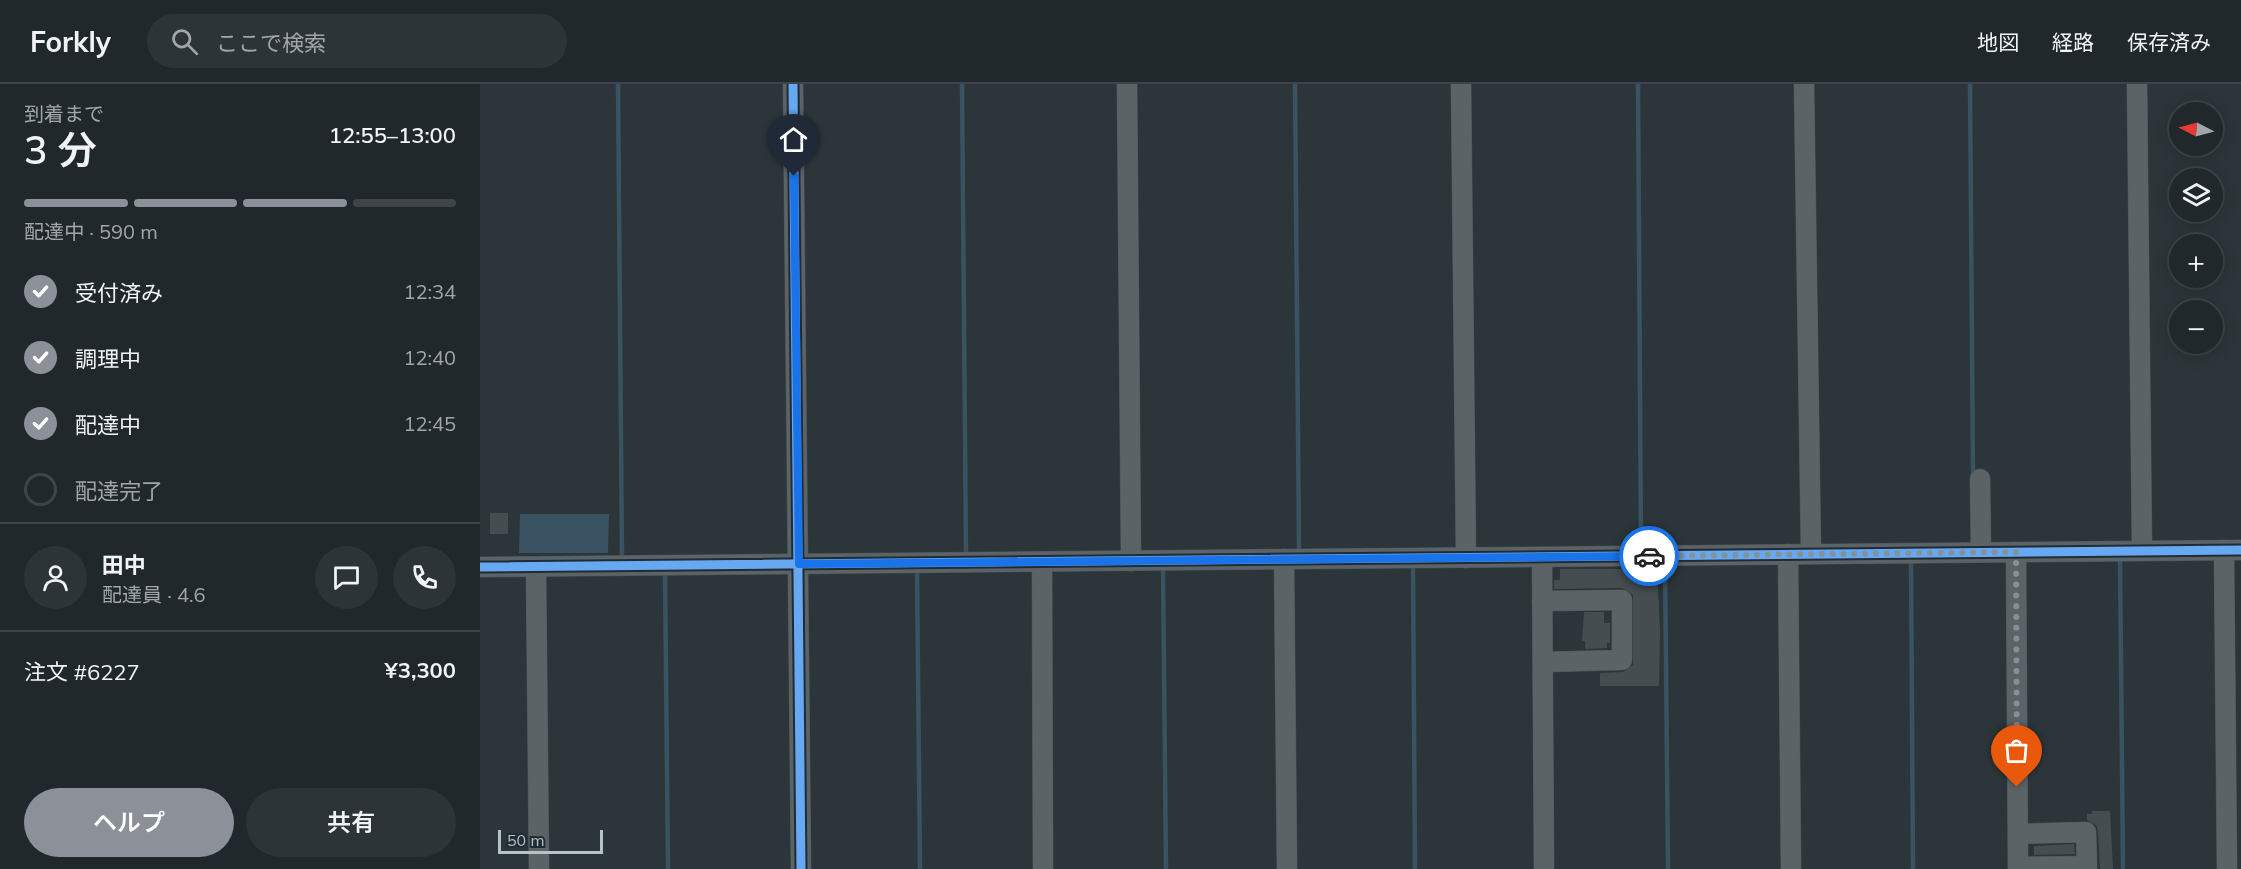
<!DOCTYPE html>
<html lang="ja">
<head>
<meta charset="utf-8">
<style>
  body { margin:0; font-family:Mulish,"Noto Sans JP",sans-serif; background:#2d3437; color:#f1f3f6; height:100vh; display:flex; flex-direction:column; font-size:22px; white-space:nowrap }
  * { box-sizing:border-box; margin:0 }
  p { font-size:20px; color:#a2a6a9 }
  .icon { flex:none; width:33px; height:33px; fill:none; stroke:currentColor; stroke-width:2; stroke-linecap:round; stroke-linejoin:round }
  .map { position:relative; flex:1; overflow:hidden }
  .panel { display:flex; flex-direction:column; background:#21282b; width:480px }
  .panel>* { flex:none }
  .needle { width:39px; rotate:276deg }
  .tools { position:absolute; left:1689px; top:18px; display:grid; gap:12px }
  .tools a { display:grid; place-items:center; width:54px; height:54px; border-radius:50%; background:#21282b; box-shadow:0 3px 15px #0003,0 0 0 2px #3e4447; font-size:30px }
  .scale { position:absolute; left:18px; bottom:15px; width:105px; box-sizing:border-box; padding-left:6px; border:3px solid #b6c2ca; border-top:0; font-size:16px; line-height:21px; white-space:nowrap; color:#b6c2ca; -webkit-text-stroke:4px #1f2c34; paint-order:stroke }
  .pin { position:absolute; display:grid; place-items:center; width:51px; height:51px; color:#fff; margin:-62px -26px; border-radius:50% 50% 50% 0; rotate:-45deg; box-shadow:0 0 6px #0007 }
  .pin .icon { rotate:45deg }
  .courier { position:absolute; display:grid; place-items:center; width:60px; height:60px; margin:-30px; border:4px solid #1a73e8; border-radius:50%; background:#fff; color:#222; box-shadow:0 2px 8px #0007 }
  .head em { font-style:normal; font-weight:600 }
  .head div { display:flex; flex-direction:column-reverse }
  .head { display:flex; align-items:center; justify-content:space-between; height:102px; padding:0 24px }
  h1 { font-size:39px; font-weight:600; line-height:45px }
  .bar { display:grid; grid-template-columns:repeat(4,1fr); gap:9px 6px; align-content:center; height:72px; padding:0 24px }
  .bar i { height:8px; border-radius:4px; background:#3e4447 }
  .bar .active { background:#8c9099 }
  .bar p { grid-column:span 4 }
  .line { display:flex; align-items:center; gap:15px; padding:0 24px; border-top:2px solid #3e4447 }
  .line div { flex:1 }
  .round { display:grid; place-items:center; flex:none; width:63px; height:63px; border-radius:32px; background:#2d3437 }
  ol { padding:0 24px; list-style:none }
  li { display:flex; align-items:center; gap:18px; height:66px }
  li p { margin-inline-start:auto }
  li .icon { padding:6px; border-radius:50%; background:#8c9099; color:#fff; stroke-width:4 }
  li:last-child { color:#a2a6a9 }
  li i { width:33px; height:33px; border:3px solid #3e4447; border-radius:50% }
  .button { display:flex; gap:12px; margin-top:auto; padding:12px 24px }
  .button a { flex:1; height:69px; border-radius:36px; background:#8c9099; color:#fff; font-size:24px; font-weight:600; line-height:69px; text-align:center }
  .button a+a { background:#2d3437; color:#f1f3f6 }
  header { display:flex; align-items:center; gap:36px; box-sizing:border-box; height:84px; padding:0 30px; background:#21282b; border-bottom:2px solid #3e4447 }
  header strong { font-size:28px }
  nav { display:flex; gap:33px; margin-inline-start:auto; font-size:21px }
  .search { width:420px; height:54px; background:#2d3437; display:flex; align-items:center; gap:15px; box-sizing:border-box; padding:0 21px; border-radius:33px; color:#a2a6a9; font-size:22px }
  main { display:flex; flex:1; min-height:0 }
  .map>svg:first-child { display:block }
  .water { fill:#395362 }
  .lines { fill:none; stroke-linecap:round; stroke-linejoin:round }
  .stream { stroke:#395362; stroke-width:4.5 }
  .building { fill:#454d50 }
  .minor-casing { stroke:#4a5054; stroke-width:21 }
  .minor { stroke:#5c6367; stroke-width:20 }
  .cycleway-casing { stroke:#1f2c34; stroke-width:13 }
  .cycleway { stroke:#66a8f1; stroke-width:9 }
  .done { stroke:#869197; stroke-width:6; stroke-dasharray:0 10.8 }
  .route { stroke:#1a73e8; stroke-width:8 }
</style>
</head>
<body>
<header>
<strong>Forkly</strong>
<div class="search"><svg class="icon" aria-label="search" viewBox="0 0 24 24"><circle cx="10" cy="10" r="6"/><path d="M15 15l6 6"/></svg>ここで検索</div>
<nav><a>地図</a><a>経路</a><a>保存済み</a></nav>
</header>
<main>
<section class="panel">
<div class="head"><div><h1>3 分</h1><p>到着まで</p></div><em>12:55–13:00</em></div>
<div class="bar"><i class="active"></i><i class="active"></i><i class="active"></i><i></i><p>配達中 · 590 m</p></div>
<ol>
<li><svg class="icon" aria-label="check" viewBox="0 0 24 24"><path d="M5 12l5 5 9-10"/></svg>受付済み<p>12:34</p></li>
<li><svg class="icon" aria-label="check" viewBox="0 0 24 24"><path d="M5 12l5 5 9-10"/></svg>調理中<p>12:40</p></li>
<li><svg class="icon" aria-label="check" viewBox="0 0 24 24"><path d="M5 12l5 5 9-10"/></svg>配達中<p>12:45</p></li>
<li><i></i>配達完了</li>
</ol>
<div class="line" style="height:108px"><a class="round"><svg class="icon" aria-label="person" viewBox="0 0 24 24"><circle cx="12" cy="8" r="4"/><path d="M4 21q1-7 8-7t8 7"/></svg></a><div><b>田中</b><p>配達員 · 4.6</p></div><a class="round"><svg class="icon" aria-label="chat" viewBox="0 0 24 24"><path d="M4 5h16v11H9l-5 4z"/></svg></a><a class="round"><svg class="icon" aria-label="phone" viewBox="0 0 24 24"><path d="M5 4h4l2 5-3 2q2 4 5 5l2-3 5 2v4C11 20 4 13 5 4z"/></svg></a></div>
<div class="line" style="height:78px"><div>注文 #6227</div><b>¥3,300</b></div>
<div class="button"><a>ヘルプ</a><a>共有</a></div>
</section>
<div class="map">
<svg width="1761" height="785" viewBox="0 0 1761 785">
  <rect width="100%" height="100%" fill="#2c3539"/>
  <path class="water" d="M40 430H129L128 469H39Z"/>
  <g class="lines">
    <g class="stream">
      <path d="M138 0 142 472"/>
      <path d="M482 0 486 471"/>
      <path d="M815 0 819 464"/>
      <path d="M1158 0 1161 463"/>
      <path d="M1490 0 1493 393"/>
      <path d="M1640 473 1643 785"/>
      <path d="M1431 476 1433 785"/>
      <path d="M1185 478 1188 785"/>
      <path d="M933 481 935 785"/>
      <path d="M683 484 686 785"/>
      <path d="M437 486 440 785"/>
      <path d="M185 490 188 785"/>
    </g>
  </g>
  <g class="building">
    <rect x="10" y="429" width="18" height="21"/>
    <path d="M1080 485H1177L1180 546 1179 602H1120V589L1143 588 1153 581V511L1142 504 1074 505V496H1080Z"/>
    <path d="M1104 528H1124V539H1130V559H1127V564L1105 565V557H1102Z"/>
    <path d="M1612 727H1630L1633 785H1620L1618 747 1616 741 1607 736V730H1612Z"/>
    <path d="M1594 760 1595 770 1554 771V762Z"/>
  </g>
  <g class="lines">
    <g class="minor-casing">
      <g id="minor">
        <path d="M313 0 321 785"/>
        <path d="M647 0 651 477"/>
        <path d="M981 0 986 474"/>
        <path d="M1324 0 1331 470"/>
        <path d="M1657 0 1662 467"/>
        <path d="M1500 395 1501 468"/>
        <path d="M1744 466 1747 785"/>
        <path d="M1536 468 1538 785"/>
        <path d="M1308 470 1311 785"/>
        <path d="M1062 473 1064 785"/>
        <path d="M804 475 807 785"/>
        <path d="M562 478 563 785"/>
        <path d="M0 483 1761 466"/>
        <path d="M56 483 59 785"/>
        <path d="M1062 517 1142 516V576L1063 578"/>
        <path d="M1538 750 1606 748 1607 782 1538 783"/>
      </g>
    </g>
    <use href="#minor" class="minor"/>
    <g class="cycleway-casing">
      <g id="cycleway">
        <path d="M313 0 321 785"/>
        <path d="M0 483 1761 466"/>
      </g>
    </g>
    <use href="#cycleway" class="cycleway"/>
  </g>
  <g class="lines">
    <path class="done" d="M1169 472 1536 468 1537 703"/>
    <path class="route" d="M314 92 319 480 1169 472"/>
  </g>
</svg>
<div class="tools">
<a><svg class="needle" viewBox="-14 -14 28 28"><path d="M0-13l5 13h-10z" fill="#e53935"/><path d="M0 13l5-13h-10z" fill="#a2a6a9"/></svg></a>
<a><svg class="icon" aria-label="layers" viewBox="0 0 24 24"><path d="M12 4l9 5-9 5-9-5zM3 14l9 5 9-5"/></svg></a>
<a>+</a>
<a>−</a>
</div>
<div class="scale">50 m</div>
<div class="pin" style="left:1537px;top:703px;background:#ea580c"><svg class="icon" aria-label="bag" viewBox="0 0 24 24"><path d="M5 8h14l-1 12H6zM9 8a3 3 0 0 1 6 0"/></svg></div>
<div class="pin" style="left:314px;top:92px;background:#1f2937"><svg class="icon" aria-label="home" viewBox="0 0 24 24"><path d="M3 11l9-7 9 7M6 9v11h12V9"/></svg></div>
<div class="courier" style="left:1169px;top:472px"><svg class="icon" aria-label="car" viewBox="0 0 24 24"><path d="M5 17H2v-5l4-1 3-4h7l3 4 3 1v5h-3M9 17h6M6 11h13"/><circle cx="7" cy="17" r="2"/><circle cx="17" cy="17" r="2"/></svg></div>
</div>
</main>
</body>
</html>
